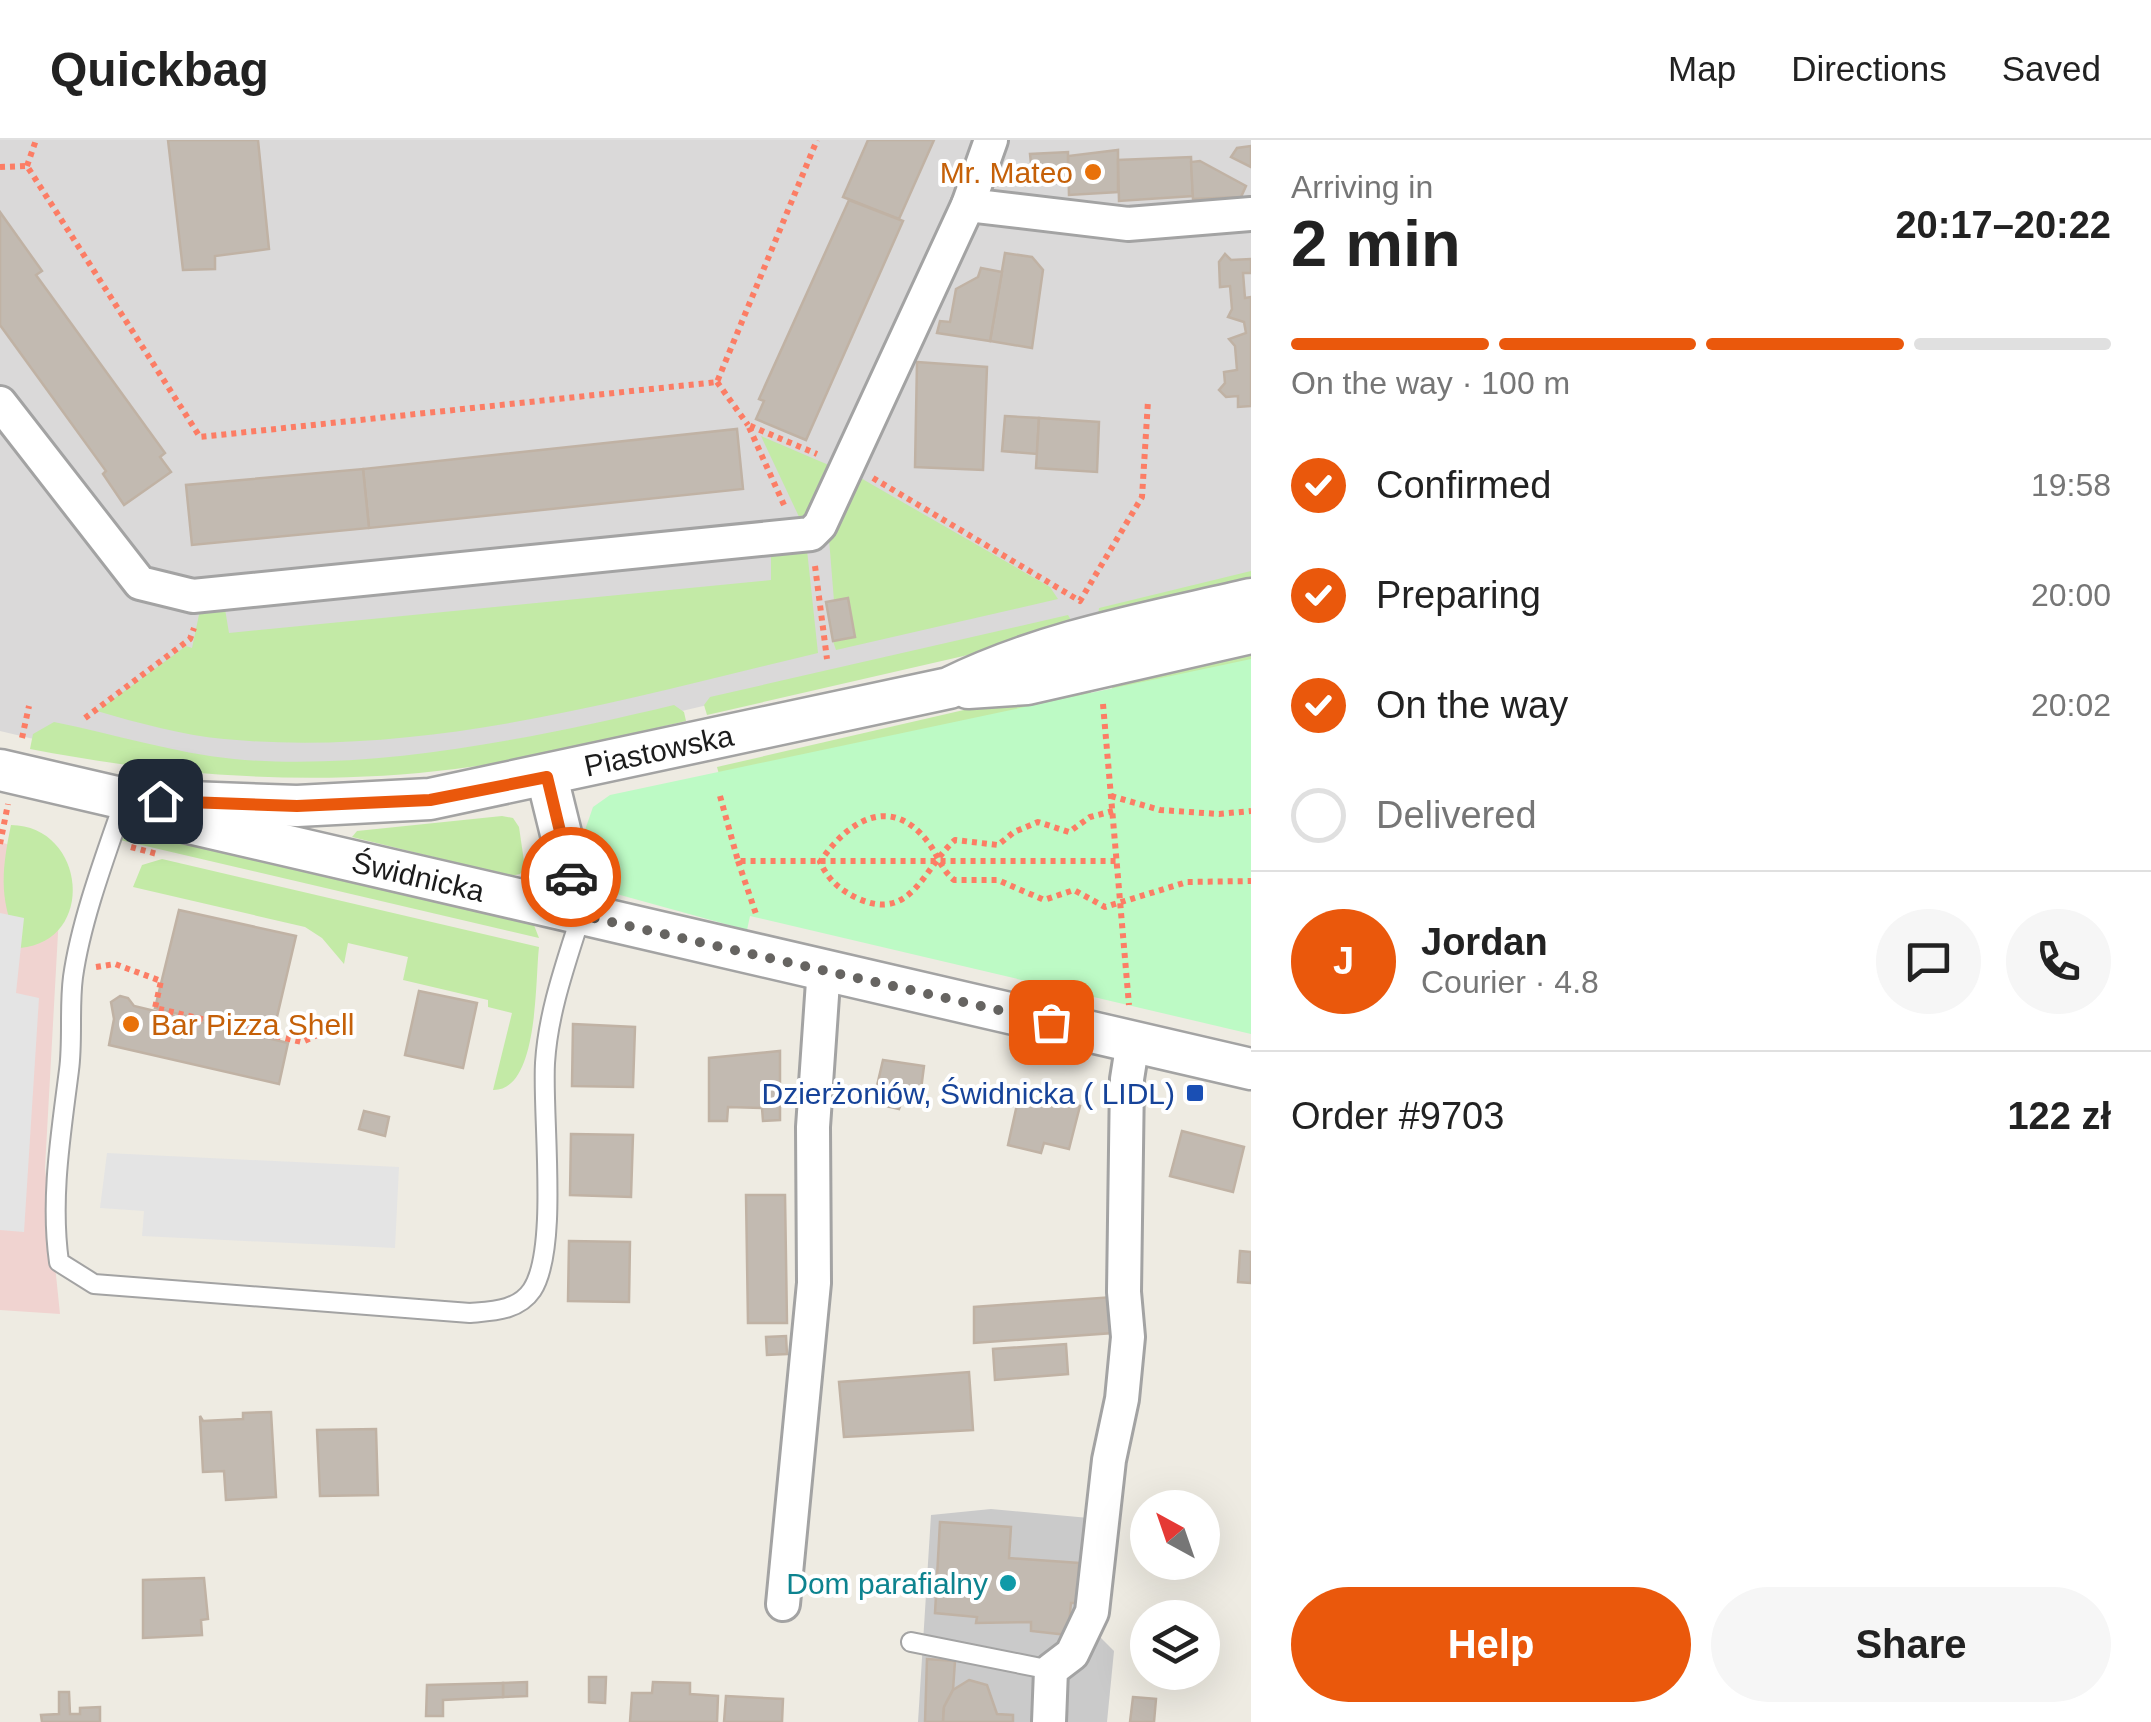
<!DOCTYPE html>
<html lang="en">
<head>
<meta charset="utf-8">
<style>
  body { margin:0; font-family:Helvetica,sans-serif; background:#f6f6f6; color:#222; height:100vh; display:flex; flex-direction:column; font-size:38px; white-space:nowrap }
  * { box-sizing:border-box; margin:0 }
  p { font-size:32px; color:#767676 }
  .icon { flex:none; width:55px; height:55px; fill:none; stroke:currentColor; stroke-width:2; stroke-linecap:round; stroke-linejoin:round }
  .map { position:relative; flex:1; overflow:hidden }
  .sheet { display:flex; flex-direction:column; background:#fff; width:900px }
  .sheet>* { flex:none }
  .needle { width:65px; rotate:320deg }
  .buttons { position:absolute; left:1130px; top:1350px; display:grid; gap:20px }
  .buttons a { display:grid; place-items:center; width:90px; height:90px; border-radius:50%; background:#fff; box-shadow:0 10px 40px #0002; font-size:50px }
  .pin { position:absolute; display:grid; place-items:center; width:85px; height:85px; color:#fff; margin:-42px; border-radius:20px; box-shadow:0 5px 15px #0006 }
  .courier { position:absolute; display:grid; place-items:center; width:100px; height:100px; margin:-50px; border:8px solid #ea580c; border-radius:50%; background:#fff; color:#222; box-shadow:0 2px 12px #0007 }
  .overview em { font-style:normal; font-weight:700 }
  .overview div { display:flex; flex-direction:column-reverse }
  .overview { display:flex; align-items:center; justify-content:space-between; height:170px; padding:0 40px }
  h1 { font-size:65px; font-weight:700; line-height:75px }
  .bar { display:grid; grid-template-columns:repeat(4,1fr); gap:15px 10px; align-content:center; height:120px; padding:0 40px }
  .bar i { height:12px; border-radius:8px; background:#e0e0e0 }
  .bar .on { background:#ea580c }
  .bar p { grid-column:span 4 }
  .line { display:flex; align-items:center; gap:25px; padding:0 40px; border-top:2px solid #e0e0e0 }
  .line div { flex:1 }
  .round { display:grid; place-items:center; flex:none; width:105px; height:105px; border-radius:52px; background:#f6f6f6 }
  ol { padding:0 40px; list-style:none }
  li { display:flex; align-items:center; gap:30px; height:110px }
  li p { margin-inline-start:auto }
  li .icon { padding:10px; border-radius:50%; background:#ea580c; color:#fff; stroke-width:4 }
  li:last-child { color:#767676 }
  li i { width:55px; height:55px; border:5px solid #e0e0e0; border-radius:50% }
  .primary-button { display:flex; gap:20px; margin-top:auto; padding:20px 40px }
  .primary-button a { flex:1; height:115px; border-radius:60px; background:#ea580c; color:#fff; font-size:40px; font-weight:700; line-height:115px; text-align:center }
  .primary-button a+a { background:#f6f6f6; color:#222 }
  header { display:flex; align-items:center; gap:60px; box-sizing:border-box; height:140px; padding:0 50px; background:#fff; border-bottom:2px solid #e0e0e0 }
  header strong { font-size:48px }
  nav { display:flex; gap:55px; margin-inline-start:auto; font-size:35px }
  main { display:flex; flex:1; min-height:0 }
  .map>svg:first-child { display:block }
  .residential { fill:#dad9d9 }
  .commercial { fill:#f0d3d0 }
  .religious { fill:#cacaca }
  .grass { fill:#c3eaa6 }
  .park { fill:#bdfac5 }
  .parking { fill:#e4e4e4 }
  .building { fill:#c2bab1; stroke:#c0b2a4; stroke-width:2.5 }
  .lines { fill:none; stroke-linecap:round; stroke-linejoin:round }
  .service-casing { stroke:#a3a3a3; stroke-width:22 }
  .minor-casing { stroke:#a3a3a3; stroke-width:38 }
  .tertiary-casing { stroke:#a3a3a3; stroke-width:45 }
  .path { stroke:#fc7d65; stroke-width:6; stroke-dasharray:5 5; stroke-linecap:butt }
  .service { stroke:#fff; stroke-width:18 }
  .minor { stroke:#fff; stroke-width:32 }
  .tertiary { stroke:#fff; stroke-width:40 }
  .done { stroke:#666461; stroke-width:10; stroke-dasharray:0 18 }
  .route { stroke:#ea580c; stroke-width:12 }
  .food-dot { fill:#e8710a; stroke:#fff; stroke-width:4 }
  .transit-dot { fill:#1a4fb4; stroke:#fff; stroke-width:4 }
  .culture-dot { fill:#0f9aa8; stroke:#fff; stroke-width:4 }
  .labels { text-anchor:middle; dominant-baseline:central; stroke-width:8; stroke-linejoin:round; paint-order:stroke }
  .food-label { font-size:30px; fill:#c56008; stroke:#fff; text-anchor:end }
  .street-label { font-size:30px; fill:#1c1c1c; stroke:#fff }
  .transit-label { font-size:30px; fill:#164399; stroke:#fff; text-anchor:end }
  .culture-label { font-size:30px; fill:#0d838f; stroke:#fff; text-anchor:end }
</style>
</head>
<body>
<header>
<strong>Quickbag</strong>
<nav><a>Map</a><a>Directions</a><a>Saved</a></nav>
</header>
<main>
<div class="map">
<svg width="1251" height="1582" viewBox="0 0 1251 1582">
  <rect width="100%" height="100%" fill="#eeebe2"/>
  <path class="residential" d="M0 0H1251V438L541 604 400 624 210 626 59 605 0 591Z"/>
  <path class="commercial" d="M0 702 62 721 45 1028 60 1174 0 1170Z"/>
  <path class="religious" d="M991 1369 1089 1378 1096 1493 1114 1511 1107 1582H918L931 1375Z"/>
  <g class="grass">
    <path d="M761 296 831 326 814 371 801 381Z"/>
    <path d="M859 337 1050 447 1058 459 836 510 833 501 854 497 848 459 834 461 829 399Z"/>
    <path d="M807 410 818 513C625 559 425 618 224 599 182 595 138 583 97 571L186 506 192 508 200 470 225 469 229 493 771 440V414Z"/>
    <path d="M1251 431V449L1097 484 1099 468Z"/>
    <path d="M1068 475 1077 490 707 575 704 565 710 557Z"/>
    <path d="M1251 503V526L1113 552 1110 536Z"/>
    <path d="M1089 541 1092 561 722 645 717 627Z"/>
    <path d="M674 565 684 572 686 581C609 599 533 620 455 629 312 647 171 636 30 609L33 594 54 582C114 594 174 613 234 619 374 632 539 597 674 565Z"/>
    <path d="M502 676 513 678 519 687 525 728 520 734 511 736 352 697 357 691Z"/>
    <path d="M11 685C86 686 97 801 20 808 0 762 0 737 11 685Z"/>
    <path d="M141 688 532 780 539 798 120 700Z"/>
    <path d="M162 719 539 807C535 841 539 951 493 950L512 873 488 867V860L403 840 408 817 348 803 344 824 322 798 305 787 133 747 142 725Z"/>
  </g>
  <path class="park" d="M1251 519V894L750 776 747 790 613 753 596 736 585 690 593 667 610 655Z"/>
  <g class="parking">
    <path d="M0 773 24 778 16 853 39 858 24 1092 0 1090Z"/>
    <path d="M107 1013 399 1027 395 1108 142 1096 144 1071 100 1068Z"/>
  </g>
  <g class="building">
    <path d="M168 0H258L269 109 215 116V129L183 130Z"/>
    <path d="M868 0H934L899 79 843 57Z"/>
    <path d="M1251 6V27L1231 17 1237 8Z"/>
    <path d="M1118 10V52L1069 55 1068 16Z"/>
    <path d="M1068 12V43H1033L1030 14Z"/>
    <path d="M1191 17 1193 56 1119 61 1118 20Z"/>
    <path d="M1200 21 1246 46 1241 57 1193 59 1191 22Z"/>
    <path d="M849 60 903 81 806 300 756 279 764 261 759 259Z"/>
    <path d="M0 72 42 131 36 135 165 313 160 317 171 332 124 365 103 334 106 331 0 185Z"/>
    <path d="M1005 113 1032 117 1043 130 1032 208 990 201Z"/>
    <path d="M1225 114 1231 120 1251 119V133H1243L1245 158 1251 157V266L1238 267V256L1226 257 1219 250 1225 243 1224 232 1237 230 1235 206 1229 199 1246 193 1244 182 1228 177 1232 169 1230 146 1220 147 1219 122Z"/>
    <path d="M981 128 1002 132 990 201 937 193 940 181 950 182 956 149 978 137Z"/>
    <path d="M917 222 987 227 983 330 915 327Z"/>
    <path d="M1005 276 1039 278 1037 314 1002 311Z"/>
    <path d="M1039 278 1099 282 1097 332 1036 328Z"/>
    <path d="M737 289 743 349 369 388 363 329Z"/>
    <path d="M363 329 369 388 192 405 186 345Z"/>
    <path d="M848 458 855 497 833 501 826 462Z"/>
    <path d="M179 770 296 796 272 898 155 868Z"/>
    <path d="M419 851 477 863 463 928 405 915Z"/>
    <path d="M120 856 128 858 134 866 288 903 279 944 109 905 114 879 111 862Z"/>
    <path d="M573 884 635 887 633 947 572 946Z"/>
    <path d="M780 911V980L763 981 762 968 728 967 727 981H709V918Z"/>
    <path d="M883 920 924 926 919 965 902 961 899 969 873 963Z"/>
    <path d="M1020 951 1080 966 1069 1009 1044 1003 1041 1013 1008 1005Z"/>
    <path d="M364 971 389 977 385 996 359 989Z"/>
    <path d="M1182 991 1244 1007 1233 1052 1170 1036Z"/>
    <path d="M571 994 633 995 631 1057 570 1055Z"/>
    <path d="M746 1055H785L787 1183H748Z"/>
    <path d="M569 1101 630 1102 629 1162 568 1161Z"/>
    <path d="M1240 1111 1251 1112V1143L1238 1142Z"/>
    <path d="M1113 1157V1193L974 1203V1167Z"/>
    <path d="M786 1196 787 1214 767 1215 766 1197Z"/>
    <path d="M1066 1204 1068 1234 995 1240 993 1209Z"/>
    <path d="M969 1232 973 1290 844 1297 839 1242Z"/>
    <path d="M271 1272 276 1357 226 1360 224 1331 203 1332 200 1276 203 1281 243 1279V1273Z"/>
    <path d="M376 1289 378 1355 320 1356 317 1290Z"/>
    <path d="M940 1382 1011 1387 1009 1418 1079 1423 1078 1463H1071L1068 1495 1031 1491V1482L976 1483 977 1477 935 1473Z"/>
    <path d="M204 1438 208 1479 201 1480 202 1495 143 1498V1440Z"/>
    <path d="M927 1519 955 1521 953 1550 944 1567 943 1582H925Z"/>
    <path d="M589 1537H606L605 1563 589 1562Z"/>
    <path d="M969 1540 987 1545 997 1574 1013 1575V1582H943L944 1567 953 1550Z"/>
    <path d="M527 1542V1556L503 1557V1543Z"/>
    <path d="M653 1542 690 1543V1554L718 1556 717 1582H630L632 1553H652Z"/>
    <path d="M503 1543V1557L443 1560V1576H426L427 1545Z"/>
    <path d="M59 1552H69L70 1574H80V1568L100 1567V1582H42L41 1575 59 1574Z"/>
    <path d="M726 1556 783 1559 782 1582H724Z"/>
    <path d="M1133 1557 1156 1559 1154 1582H1130Z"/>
  </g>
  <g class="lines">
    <g class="service-casing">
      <g id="service">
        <path d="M125 659C106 714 81 780 73 837 69 868 73 900 69 930 61 994 50 1058 59 1122L94 1144 470 1173C492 1171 518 1171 532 1150 559 1109 542 977 545 923 548 872 566 823 581 775"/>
        <path d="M911 1502 1051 1530"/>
      </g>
    </g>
    <g class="minor-casing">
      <g id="minor">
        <path d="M991 0 968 65 1128 84 1251 74"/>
        <path d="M0 263 140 443 193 456 811 394 820 385 968 65"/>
        <path d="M783 1464 814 1143 813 987 824 827"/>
        <path d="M1049 1582 1051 1530 1072 1514 1092 1472 1109 1320 1122 1259 1128 1197 1124 1152 1127 939 1133 901"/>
      </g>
    </g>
    <g class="tertiary-casing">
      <g id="tertiary">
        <path d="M968 548 1027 544 1251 493"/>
        <path id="s1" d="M0 630 125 659 185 682 1251 929"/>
        <path d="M547 637 581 775"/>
        <path id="s2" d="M189 662 297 666 430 659 949 548C1044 501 1148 483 1251 459"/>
      </g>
    </g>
    <g class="path">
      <path d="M27 26 36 0"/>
      <path d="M0 27 27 26 200 297 717 242 817 0"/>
      <path d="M717 242 748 285"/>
      <path d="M873 338 1080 461 1142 357 1148 261"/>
      <path d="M784 365 748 285 817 314"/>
      <path d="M815 426 827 519"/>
      <path d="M1103 564 1129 865"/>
      <path d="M85 578 190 499 194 488"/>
      <path d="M22 598 29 566"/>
      <path d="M720 656 738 721H1117"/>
      <path d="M1111 656 1160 670 1219 674 1251 671"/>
      <path d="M1113 671 1090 677 1069 692 1038 682 1014 692 998 705 955 700C924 727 912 782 859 759 840 750 829 741 820 722 848 680 891 654 928 702 938 715 940 728 954 740H998L1044 760 1074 750 1105 767 1187 742 1251 741"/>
      <path d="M0 704 8 664"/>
      <path d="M131 707 157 714"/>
      <path d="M738 721 757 777"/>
      <path d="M96 827 115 824 161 841 155 868 302 902 342 884"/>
    </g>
    <use href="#service" class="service"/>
    <use href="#minor" class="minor"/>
    <use href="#tertiary" class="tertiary"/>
  </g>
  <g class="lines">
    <path class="done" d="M571 737 580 775 1051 882"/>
    <path class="route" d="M160 661 297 666 430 660 547 637 571 737"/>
  </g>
  <g class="food-dot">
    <circle cx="1093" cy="32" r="10"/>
    <circle cx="131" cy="884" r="10"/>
  </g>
  <rect class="transit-dot" x="1185" y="943" width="20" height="20" rx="5"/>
  <circle class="culture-dot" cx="1008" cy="1443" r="10"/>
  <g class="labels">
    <g class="food-label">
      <text x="1073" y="32">Mr. Mateo</text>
      <text x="151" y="884" text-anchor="start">Bar Pizza Shell</text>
    </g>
    <g class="street-label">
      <text stroke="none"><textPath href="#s2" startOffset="475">Piastowska</textPath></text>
      <text stroke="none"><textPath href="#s1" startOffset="432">Świdnicka</textPath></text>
    </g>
    <g class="transit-label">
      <text x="1175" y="953">Dzierżoniów, Świdnicka ( LIDL)</text>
    </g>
    <g class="culture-label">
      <text x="988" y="1443">Dom parafialny</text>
    </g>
  </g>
</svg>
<div class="buttons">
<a><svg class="needle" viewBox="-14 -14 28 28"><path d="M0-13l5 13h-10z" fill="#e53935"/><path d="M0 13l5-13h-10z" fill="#767676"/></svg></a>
<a><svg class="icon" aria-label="layers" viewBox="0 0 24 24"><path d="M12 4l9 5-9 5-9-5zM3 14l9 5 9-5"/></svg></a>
</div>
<div class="pin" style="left:1051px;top:882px;background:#ea580c"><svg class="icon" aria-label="bag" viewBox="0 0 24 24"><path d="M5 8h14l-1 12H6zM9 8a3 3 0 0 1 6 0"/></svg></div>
<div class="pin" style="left:160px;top:661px;background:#1f2937"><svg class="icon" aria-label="home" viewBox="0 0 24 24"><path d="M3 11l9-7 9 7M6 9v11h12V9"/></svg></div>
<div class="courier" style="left:571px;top:737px"><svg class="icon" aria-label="car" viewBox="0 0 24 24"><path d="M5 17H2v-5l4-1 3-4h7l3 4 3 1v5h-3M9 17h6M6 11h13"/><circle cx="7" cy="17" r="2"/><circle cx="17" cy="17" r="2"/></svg></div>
</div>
<section class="sheet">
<div class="overview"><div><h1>2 min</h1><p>Arriving in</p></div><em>20:17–20:22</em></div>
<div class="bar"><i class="on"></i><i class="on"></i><i class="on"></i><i></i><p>On the way · 100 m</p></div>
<ol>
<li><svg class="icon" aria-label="check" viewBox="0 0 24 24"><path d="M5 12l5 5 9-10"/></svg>Confirmed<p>19:58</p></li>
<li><svg class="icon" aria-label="check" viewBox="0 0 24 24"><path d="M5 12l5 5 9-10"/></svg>Preparing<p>20:00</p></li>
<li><svg class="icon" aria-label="check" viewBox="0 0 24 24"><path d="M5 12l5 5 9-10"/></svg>On the way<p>20:02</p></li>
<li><i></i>Delivered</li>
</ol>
<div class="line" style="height:180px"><b class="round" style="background:#ea580c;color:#fff">J</b><div><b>Jordan</b><p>Courier · 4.8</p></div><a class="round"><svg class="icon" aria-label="chat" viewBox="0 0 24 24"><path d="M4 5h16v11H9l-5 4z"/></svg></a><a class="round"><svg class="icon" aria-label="phone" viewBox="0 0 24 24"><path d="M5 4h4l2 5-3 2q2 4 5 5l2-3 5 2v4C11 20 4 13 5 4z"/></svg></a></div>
<div class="line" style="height:130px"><div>Order #9703</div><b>122 zł</b></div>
<div class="primary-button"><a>Help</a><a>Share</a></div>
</section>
</main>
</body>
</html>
